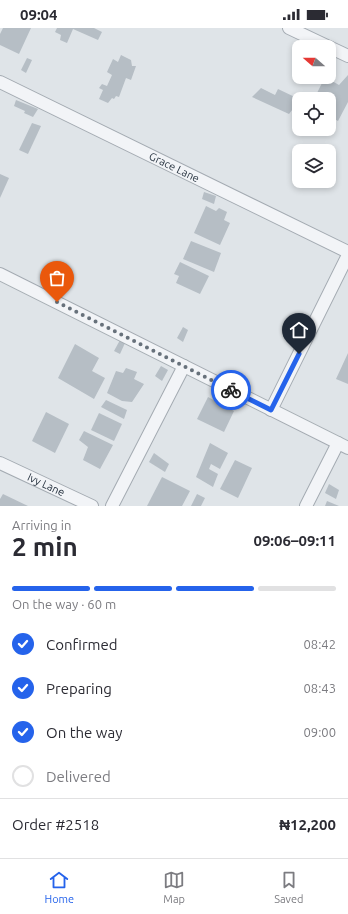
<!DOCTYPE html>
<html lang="en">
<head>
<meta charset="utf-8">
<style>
  body { margin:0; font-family:Ubuntu,sans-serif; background:#f7f7f7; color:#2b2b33; height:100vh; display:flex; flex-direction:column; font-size:15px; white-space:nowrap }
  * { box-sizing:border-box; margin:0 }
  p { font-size:13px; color:#7c7c81 }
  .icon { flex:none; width:22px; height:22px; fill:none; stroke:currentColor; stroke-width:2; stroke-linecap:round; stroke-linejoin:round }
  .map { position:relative; height:478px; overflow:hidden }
  .details { display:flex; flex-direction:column; background:#fff; flex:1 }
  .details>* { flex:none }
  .needle { width:26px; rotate:290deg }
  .fabs { position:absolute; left:292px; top:12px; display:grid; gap:8px }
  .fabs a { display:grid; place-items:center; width:44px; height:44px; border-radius:8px; background:#fff; box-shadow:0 2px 6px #0003; font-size:20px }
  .pin { position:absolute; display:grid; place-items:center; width:34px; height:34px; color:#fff; margin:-41px -17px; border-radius:50% 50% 50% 0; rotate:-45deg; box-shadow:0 0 4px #0007 }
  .pin .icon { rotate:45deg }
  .courier { position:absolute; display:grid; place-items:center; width:40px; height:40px; margin:-20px; border:3px solid #2563eb; border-radius:50%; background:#fff; color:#222; box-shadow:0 1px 5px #0007 }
  .summary em { font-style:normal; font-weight:700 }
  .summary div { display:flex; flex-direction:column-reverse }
  .summary { display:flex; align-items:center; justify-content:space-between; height:68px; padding:0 12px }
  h1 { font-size:26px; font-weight:700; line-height:30px }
  .bar { display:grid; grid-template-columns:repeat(4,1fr); gap:6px 4px; align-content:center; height:48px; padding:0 12px }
  .bar i { height:5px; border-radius:3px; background:#e1e1e2 }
  .bar .current { background:#2563eb }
  .bar p { grid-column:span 4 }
  .line { display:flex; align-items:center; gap:10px; padding:0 12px; border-top:1px solid #e1e1e2 }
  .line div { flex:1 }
  ol { padding:0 12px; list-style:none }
  li { display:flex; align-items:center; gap:12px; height:44px }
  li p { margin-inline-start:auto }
  li .icon { padding:4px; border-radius:50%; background:#2563eb; color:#fff; stroke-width:4 }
  li:last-child { color:#7c7c81 }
  li i { width:22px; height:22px; border:2px solid #e1e1e2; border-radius:50% }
  .status { display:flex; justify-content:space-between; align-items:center; height:28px; padding:0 20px; background:#fff; direction:ltr }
  .status svg { height:11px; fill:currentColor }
  .tabs { display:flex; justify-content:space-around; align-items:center; height:56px; border-top:1px solid #e1e1e2; background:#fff; font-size:11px; color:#7c7c81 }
  .tabs a { display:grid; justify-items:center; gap:2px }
  .tabs .current { color:#2563eb }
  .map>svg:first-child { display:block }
  .building { fill:#b6bec5 }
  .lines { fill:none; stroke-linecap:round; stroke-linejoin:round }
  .street-casing { stroke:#a4abb2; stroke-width:14 }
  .street { stroke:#f2f4f7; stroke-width:12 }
  .done { stroke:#67717b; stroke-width:4; stroke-dasharray:0 7.2 }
  .route { stroke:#2563eb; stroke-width:5 }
  .labels { text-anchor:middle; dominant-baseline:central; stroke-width:3; stroke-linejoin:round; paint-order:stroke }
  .street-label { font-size:11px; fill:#273340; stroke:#eef2f6 }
</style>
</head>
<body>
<div class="status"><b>09:04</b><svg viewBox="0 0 49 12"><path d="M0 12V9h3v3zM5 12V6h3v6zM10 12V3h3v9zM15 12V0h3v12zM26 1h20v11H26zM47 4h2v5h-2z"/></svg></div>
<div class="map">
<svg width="348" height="478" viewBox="0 0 348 478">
  <rect width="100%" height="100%" fill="#dfe4e8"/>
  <g class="building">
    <path d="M3 0H31L19 26 0 17V6Z"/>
    <path d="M57 0H94L102 4 98 12 73 1 67 15 60 12 61 7 55 4Z"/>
    <path d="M121 27 131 32 132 38H136L131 52 126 50 119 69 116 68 114 71 112 70 108 75 99 71 103 62 99 60 102 56 107 58 112 47 107 44 113 31 118 34Z"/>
    <path d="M27 30 32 32 26 45 21 42Z"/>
    <path d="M348 47V74L338 93 329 88V71H314L325 49 339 57Z"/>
    <path d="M261 60 275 67 278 61 299 71V73L289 86 252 69Z"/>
    <path d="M16 72 38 81 33 89 24 85 25 83 14 78Z"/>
    <path d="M32 95 41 98 28 126 19 122Z"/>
    <path d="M0 146 9 150 0 170Z"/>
    <path d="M204 164 216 168 214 176 202 171Z"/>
    <path d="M206 178 216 183 219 180 227 184 224 192 230 195 220 217 194 205Z"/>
    <path d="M191 213 221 225 214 244 183 231Z"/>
    <path d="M180 234 209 248 200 266 176 255 179 248 174 246Z"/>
    <path d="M183 299 188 302 183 314 177 310Z"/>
    <path d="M120 312 125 315 120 326 114 323Z"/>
    <path d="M75 316 99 330 92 343 105 350 94 371 58 350Z"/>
    <path d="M348 325V356L336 351Z"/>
    <path d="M161 338 168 342 162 353 155 348Z"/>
    <path d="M126 340 137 344 134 351 144 356 132 374 122 373 107 365 116 343 123 345Z"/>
    <path d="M208 369 234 383 224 404 197 391Z"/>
    <path d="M106 372 127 382 124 391 101 379Z"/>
    <path d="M46 384 69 396 55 425 32 413Z"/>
    <path d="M99 385 122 396 114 413 91 402Z"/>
    <path d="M84 403 113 417 100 441 83 432 88 419 79 412Z"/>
    <path d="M210 415 228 425 220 441 211 436 209 441 218 446 213 459 196 449Z"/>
    <path d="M154 425 169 436 165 444 149 434Z"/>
    <path d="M235 432 252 440 238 470 220 461Z"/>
    <path d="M162 449 190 463 182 478H147Z"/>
    <path d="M329 456 339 462 336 471 325 465Z"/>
    <path d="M3 466 28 478H0V471Z"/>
    <path d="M197 466 205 470 201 478H191Z"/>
    <path d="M327 473 339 478H325Z"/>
  </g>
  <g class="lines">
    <g class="street-casing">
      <g id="street">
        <path d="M289 0 329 19"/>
        <path d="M329 19 348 28"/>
        <path id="s1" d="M0 54 348 224"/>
        <path d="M0 246 348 420"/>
        <path d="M271 382 348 227"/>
        <path id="s2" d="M0 435 92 478"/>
        <path d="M112 478 184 338"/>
        <path d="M306 478 338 415"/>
      </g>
    </g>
    <use href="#street" class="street"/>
  </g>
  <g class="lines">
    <path class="done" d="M57 274 231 362"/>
    <path class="route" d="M231 362 271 382 299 326"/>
  </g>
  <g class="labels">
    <g class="street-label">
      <text stroke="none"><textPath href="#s1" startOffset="194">Grace Lane</textPath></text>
      <text stroke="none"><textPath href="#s2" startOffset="51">Ivy Lane</textPath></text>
    </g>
  </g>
</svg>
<div class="fabs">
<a><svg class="needle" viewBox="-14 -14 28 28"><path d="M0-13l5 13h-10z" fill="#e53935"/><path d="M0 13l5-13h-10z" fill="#7c7c81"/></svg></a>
<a><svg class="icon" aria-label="locate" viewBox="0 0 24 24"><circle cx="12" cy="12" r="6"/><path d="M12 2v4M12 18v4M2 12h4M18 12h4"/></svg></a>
<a><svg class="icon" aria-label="layers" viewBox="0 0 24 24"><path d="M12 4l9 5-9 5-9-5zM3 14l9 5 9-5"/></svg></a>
</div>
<div class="pin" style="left:57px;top:274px;background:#ea580c"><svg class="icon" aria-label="bag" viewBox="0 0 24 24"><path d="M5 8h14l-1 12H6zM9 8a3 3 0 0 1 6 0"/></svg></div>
<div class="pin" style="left:299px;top:326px;background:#1f2937"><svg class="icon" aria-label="home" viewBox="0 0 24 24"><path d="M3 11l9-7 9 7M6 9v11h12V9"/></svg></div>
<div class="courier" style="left:231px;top:362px"><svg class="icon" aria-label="bike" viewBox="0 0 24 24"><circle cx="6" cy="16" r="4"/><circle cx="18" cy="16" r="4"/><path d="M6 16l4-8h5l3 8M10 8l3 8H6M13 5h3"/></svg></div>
</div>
<section class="details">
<div class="summary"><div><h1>2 min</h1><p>Arriving in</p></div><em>09:06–09:11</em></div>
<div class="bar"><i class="current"></i><i class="current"></i><i class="current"></i><i></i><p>On the way · 60 m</p></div>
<ol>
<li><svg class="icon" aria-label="check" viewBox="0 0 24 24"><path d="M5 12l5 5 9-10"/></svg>Confirmed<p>08:42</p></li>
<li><svg class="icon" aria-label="check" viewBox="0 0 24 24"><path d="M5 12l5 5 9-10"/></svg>Preparing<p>08:43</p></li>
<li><svg class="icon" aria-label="check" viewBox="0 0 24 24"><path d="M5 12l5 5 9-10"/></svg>On the way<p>09:00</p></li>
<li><i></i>Delivered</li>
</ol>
<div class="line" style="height:52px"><div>Order #2518</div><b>₦12,200</b></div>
</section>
<nav class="tabs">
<a class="current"><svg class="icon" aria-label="home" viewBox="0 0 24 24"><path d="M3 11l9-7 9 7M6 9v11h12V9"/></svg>Home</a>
<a><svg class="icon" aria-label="map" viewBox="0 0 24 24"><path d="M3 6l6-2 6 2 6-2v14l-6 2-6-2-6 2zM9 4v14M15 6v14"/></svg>Map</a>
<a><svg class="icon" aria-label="saved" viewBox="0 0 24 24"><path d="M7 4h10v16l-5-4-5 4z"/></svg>Saved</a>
</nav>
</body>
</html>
